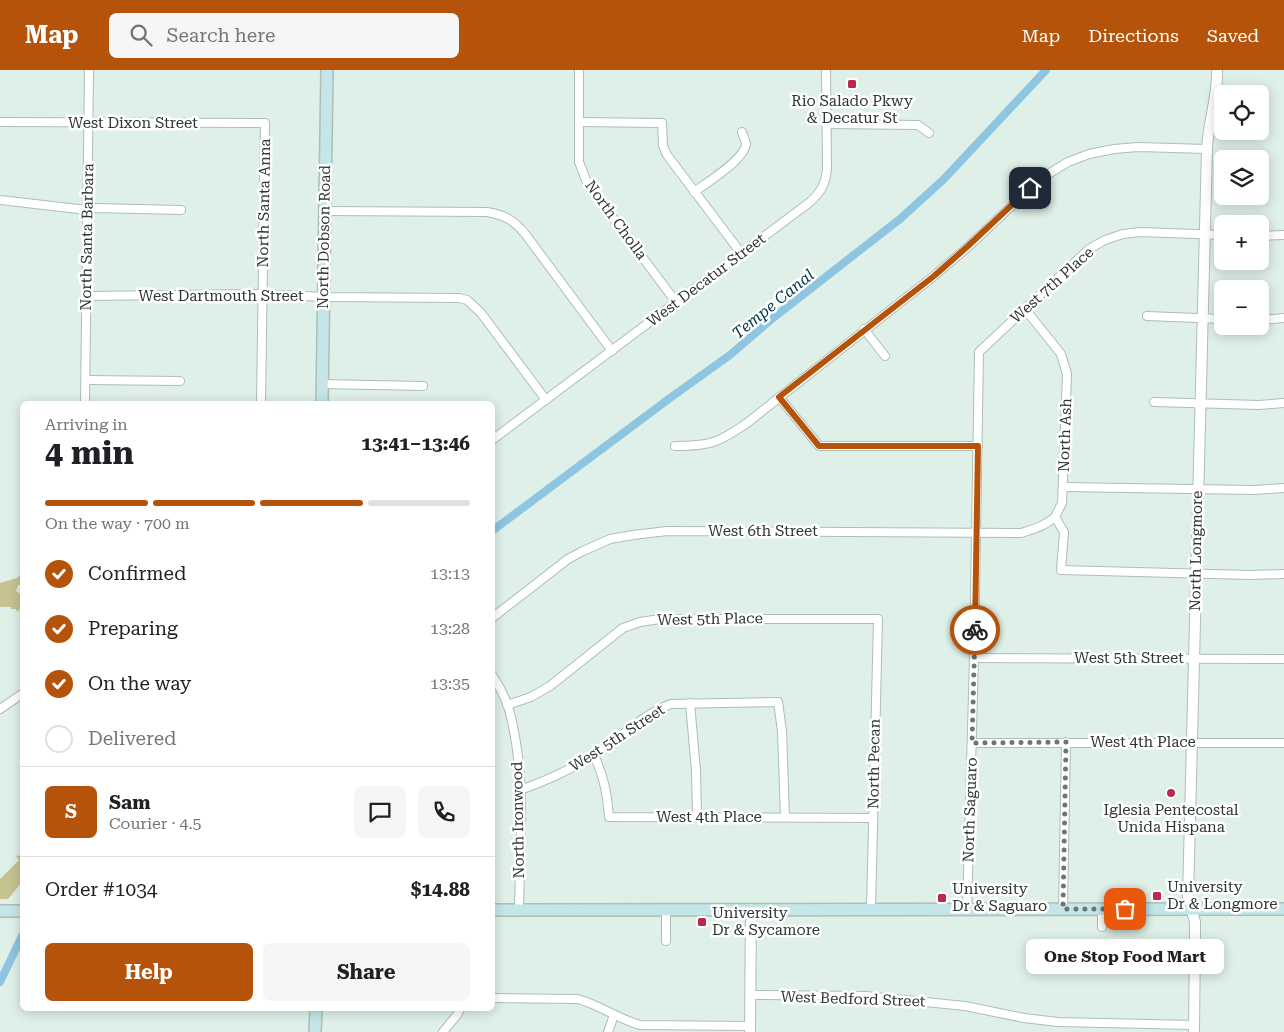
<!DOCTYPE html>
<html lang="en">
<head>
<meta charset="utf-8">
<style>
  body { margin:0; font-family:"Roboto Serif",serif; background:#f6f6f6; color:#202124; height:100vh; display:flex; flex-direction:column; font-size:19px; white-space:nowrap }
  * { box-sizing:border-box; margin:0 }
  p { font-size:16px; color:#757577 }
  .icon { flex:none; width:28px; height:28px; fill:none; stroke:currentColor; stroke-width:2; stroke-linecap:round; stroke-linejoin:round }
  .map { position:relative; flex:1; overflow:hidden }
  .drawer { position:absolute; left:20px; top:331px; width:475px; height:610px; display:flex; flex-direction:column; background:#fff; border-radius:8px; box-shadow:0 2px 12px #0003 }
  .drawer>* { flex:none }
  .controls { position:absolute; left:1214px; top:15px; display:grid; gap:10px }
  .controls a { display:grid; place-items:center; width:55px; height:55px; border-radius:8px; background:#fff; box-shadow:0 2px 12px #0003; font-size:25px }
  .pin { position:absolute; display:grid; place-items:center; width:42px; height:42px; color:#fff; margin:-21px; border-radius:10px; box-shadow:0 2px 8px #0006 }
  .courier { position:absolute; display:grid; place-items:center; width:50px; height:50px; margin:-25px; border:4px solid #b45309; border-radius:50%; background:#fff; color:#222; box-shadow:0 1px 6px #0007 }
  .bubble { position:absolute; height:35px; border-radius:8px; background:#fff; box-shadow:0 2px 12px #0003; font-size:16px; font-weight:700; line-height:35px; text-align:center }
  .headline em { font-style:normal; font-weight:700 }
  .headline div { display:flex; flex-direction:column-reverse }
  .headline { display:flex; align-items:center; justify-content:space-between; height:85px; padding:0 25px }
  h1 { font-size:32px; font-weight:700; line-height:38px }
  .bar { display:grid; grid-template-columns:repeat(4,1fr); gap:8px 5px; align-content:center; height:60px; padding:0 25px }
  .bar i { height:6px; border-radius:4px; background:#e0e0e0 }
  .bar .on { background:#b45309 }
  .bar p { grid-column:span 4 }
  .line { display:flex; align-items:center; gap:12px; padding:0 25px; border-top:1px solid #e0e0e0 }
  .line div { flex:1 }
  .round { display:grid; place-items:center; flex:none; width:52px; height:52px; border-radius:8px; background:#f6f6f6 }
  ol { padding:0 25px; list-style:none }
  li { display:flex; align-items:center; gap:15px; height:55px }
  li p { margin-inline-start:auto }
  li .icon { padding:5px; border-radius:50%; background:#b45309; color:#fff; stroke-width:4 }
  li:last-child { color:#757577 }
  li i { width:28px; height:28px; border:2px solid #e0e0e0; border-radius:50% }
  .cta { display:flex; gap:10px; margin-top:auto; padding:10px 25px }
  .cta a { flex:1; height:58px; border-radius:8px; background:#b45309; color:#fff; font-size:20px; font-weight:700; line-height:58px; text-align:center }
  .cta a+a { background:#f6f6f6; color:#202124 }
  header { display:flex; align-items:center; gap:30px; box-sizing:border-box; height:70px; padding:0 25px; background:#b45309; color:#fff }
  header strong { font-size:24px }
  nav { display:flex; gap:28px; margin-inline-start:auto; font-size:18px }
  .search { width:350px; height:45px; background:#f6f6f6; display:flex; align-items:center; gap:12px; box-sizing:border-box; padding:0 18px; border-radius:8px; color:#757577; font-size:19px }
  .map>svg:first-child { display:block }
  .green { fill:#c6c391 }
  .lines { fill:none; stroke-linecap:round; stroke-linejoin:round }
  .canal { stroke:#8ec5e0; stroke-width:8 }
  .minor-casing { stroke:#aebeb6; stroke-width:10 }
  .tertiary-casing { stroke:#aebeb6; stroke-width:12 }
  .secondary-casing { stroke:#aebeb6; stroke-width:14 }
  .minor { stroke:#fff; stroke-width:8 }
  .tertiary { stroke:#fff; stroke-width:10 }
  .secondary { stroke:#c4e6e8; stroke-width:11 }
  .done { stroke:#6c7672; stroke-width:5; stroke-dasharray:0 9 }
  .route { stroke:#b45309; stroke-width:6 }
  .poi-dot { fill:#bb2a4e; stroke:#fff; stroke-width:2 }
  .labels { text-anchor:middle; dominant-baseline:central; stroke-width:5; stroke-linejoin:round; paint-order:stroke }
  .poi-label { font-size:15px; fill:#2e3532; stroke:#fff; text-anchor:start }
  .street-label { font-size:15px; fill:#2e3532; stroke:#fff }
  .water-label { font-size:16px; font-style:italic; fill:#043649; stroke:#fff }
</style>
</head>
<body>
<header>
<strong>Map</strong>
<div class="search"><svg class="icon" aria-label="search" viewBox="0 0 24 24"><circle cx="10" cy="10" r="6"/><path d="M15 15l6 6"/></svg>Search here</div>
<nav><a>Map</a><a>Directions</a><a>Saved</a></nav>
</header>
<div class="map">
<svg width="1284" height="962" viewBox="0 0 1284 962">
  <rect width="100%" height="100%" fill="#dff0e8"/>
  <g class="green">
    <path d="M22 503V515H18L16 521 22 525V537L17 542 16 539H11V537H0V513L17 508Z"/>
    <path d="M22 785V812L8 829H0V809L19 790 16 786Z"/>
  </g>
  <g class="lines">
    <g class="canal">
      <path d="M492 461 670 328 730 285 773 248 900 149 944 109 1046 0"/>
      <path d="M0 912 22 866"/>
    </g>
    <g class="minor-casing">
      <g id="minor">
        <path d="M579 0V92L588 115 676 232"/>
        <path d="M0 52 265 53 261 334"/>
        <path d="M580 52 662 53 663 76 667 85 741 183"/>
        <path d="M826 54 918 55 929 63"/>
        <path d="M694 122C706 113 746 89 746 73 745 70 743 65 742 62"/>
        <path d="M0 130 87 140 95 138 181 140"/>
        <path d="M325 141 487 142C505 145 514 150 526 165L612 281"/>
        <path d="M1260 166 1284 165"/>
        <path d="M86 226 262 224 324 227 459 228 467 230 481 243 546 330"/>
        <path d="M1025 239 1061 284 1067 304 1062 433 1055 447 1064 462 1061 500 1250 505 1284 504"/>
        <path d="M1147 246 1222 249"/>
        <path d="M1260 250 1284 248"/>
        <path d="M864 259 885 286"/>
        <path d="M86 310 180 311"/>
        <path d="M323 314 423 316"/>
        <path d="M779 327 819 376H978"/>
        <path d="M1154 332 1259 335 1284 333"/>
        <path d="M85 334 89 0"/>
        <path d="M492 370 810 132C822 121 826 113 827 97L826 0"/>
        <path d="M675 376C710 376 718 373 747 353L934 206 969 176 1040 109 1068 92 1089 84 1114 79 1138 77 1207 79"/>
        <path d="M1063 417 1254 420 1284 418"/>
        <path d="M492 548 568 489 583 481 610 469 633 465 667 461 1021 463C1034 459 1045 456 1055 447"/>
        <path d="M974 588 1284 589"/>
        <path d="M492 605C498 614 504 625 508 636 527 701 520 773 519 840"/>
        <path d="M690 633 696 701 697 746"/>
        <path d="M507 635 531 627 550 616 623 558 640 552 660 549H878L871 839"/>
        <path d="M0 639 22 624"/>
        <path d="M972 673H1284"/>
        <path d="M594 685C604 708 607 722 609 747L873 748"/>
        <path d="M520 720C546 711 570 700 594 685 620 669 641 645 671 634L778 632 782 661 785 747"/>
        <path d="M666 839V871"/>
        <path d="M967 839 974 588 979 282 1089 179 1105 170 1123 164 1140 162 1222 165"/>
        <path d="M1063 839 1066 672"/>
        <path d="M1102 839V857"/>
        <path d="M750 925 866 926 965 936 1024 948 1058 952 1194 955"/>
        <path d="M492 928 578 929C600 935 618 949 640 955L750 956"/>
        <path d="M443 962 457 945 460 939"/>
        <path d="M608 962 614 945"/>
      </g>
    </g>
    <g class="tertiary-casing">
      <g id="tertiary">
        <path d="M750 962 751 839"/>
        <path d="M1194 962 1195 865V852L1188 827 1207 79C1208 52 1218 27 1217 0"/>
      </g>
    </g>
    <g class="secondary-casing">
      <g id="secondary">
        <path d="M322 334 327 0"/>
        <path d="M492 840 1284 839"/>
        <path d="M0 841H22"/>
        <path d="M315 962 316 939"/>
      </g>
    </g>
    <use href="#minor" class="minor"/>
    <use href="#tertiary" class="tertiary"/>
    <use href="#secondary" class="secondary"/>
  </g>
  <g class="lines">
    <path class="done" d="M975 560 972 673 1066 672 1063 839H1125"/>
    <path class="route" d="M975 560 978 376H819L779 327 934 206 968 176 1030 118"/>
  </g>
  <g class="poi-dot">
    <rect x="847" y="9" width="10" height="10" rx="2.5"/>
    <circle cx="1171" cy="723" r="5"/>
    <rect x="1152" y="821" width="10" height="10" rx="2.5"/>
    <rect x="937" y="823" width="10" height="10" rx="2.5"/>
    <rect x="697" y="847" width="10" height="10" rx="2.5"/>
  </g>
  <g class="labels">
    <g class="poi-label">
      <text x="852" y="31" text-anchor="middle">Rio Salado Pkwy<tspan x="852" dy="17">&amp; Decatur St</tspan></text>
      <text x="1171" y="740" text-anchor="middle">Iglesia Pentecostal<tspan x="1171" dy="17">Unida Hispana</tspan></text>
      <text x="1167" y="817">University<tspan x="1167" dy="17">Dr &amp; Longmore</tspan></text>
      <text x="952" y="819">University<tspan x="952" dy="17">Dr &amp; Saguaro</tspan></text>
      <text x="712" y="843">University<tspan x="712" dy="17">Dr &amp; Sycamore</tspan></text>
    </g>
    <g class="street-label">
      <text x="133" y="53">West Dixon Street</text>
      <text transform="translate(264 133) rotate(-89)">North Santa Anna</text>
      <text transform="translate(616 150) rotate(54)">North Cholla</text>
      <text transform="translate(87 167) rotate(-89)">North Santa Barbara</text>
      <text transform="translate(324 167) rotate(-89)">North Dobson Road</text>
      <text transform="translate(706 210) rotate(-37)">West Decatur Street</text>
      <text transform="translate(1052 215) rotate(-42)">West 7th Place</text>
      <text x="221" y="226">West Dartmouth Street</text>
      <text transform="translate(1065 365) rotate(-88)">North Ash</text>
      <text x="763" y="461">West 6th Street</text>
      <text transform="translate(1196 481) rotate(-89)">North Longmore</text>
      <text transform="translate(710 549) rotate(-1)">West 5th Place</text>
      <text x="1129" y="588">West 5th Street</text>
      <text transform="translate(617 668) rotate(-33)">West 5th Street</text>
      <text x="1143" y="672">West 4th Place</text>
      <text transform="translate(874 694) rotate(-89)">North Pecan</text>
      <text transform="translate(970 740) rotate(-88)">North Saguaro</text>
      <text x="709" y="747">West 4th Place</text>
      <text transform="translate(518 750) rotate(-91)">North Ironwood</text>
      <text transform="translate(853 929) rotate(2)">West Bedford Street</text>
    </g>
    <g class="water-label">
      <text transform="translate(773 234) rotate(-39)">Tempe Canal</text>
    </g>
  </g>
</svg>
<div class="controls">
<a><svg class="icon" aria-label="locate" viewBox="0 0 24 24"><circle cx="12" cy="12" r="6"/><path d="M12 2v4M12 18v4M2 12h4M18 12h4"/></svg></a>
<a><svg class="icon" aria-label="layers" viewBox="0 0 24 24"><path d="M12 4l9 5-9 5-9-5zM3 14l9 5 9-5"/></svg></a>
<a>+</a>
<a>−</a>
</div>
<div class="pin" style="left:1125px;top:839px;background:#ea580c"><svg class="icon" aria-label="bag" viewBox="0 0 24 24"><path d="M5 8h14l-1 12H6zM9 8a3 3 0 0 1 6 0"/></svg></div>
<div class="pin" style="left:1030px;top:118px;background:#1f2937"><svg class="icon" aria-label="home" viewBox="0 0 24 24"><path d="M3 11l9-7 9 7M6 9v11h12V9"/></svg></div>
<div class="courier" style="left:975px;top:560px"><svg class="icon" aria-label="bike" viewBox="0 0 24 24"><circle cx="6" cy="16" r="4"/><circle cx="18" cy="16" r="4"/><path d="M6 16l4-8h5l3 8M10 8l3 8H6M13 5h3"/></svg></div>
<div class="bubble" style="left:1026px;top:869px;width:198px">One Stop Food Mart</div>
<section class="drawer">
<div class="headline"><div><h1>4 min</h1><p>Arriving in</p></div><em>13:41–13:46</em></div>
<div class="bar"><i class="on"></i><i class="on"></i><i class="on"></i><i></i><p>On the way · 700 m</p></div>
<ol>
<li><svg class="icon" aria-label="check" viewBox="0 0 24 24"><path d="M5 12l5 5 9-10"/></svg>Confirmed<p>13:13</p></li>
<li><svg class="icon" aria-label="check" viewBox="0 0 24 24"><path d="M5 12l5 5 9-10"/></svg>Preparing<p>13:28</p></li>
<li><svg class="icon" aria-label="check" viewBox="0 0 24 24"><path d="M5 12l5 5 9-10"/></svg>On the way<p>13:35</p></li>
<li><i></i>Delivered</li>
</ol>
<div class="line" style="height:90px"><b class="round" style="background:#b45309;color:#fff">S</b><div><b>Sam</b><p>Courier · 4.5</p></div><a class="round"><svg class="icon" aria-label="chat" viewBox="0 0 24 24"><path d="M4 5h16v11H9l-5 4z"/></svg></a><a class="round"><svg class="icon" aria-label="phone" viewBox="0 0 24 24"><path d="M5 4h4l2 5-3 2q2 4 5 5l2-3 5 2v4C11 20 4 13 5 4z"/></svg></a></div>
<div class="line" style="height:65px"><div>Order #1034</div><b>$14.88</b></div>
<div class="cta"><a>Help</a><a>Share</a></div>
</section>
</div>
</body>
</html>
